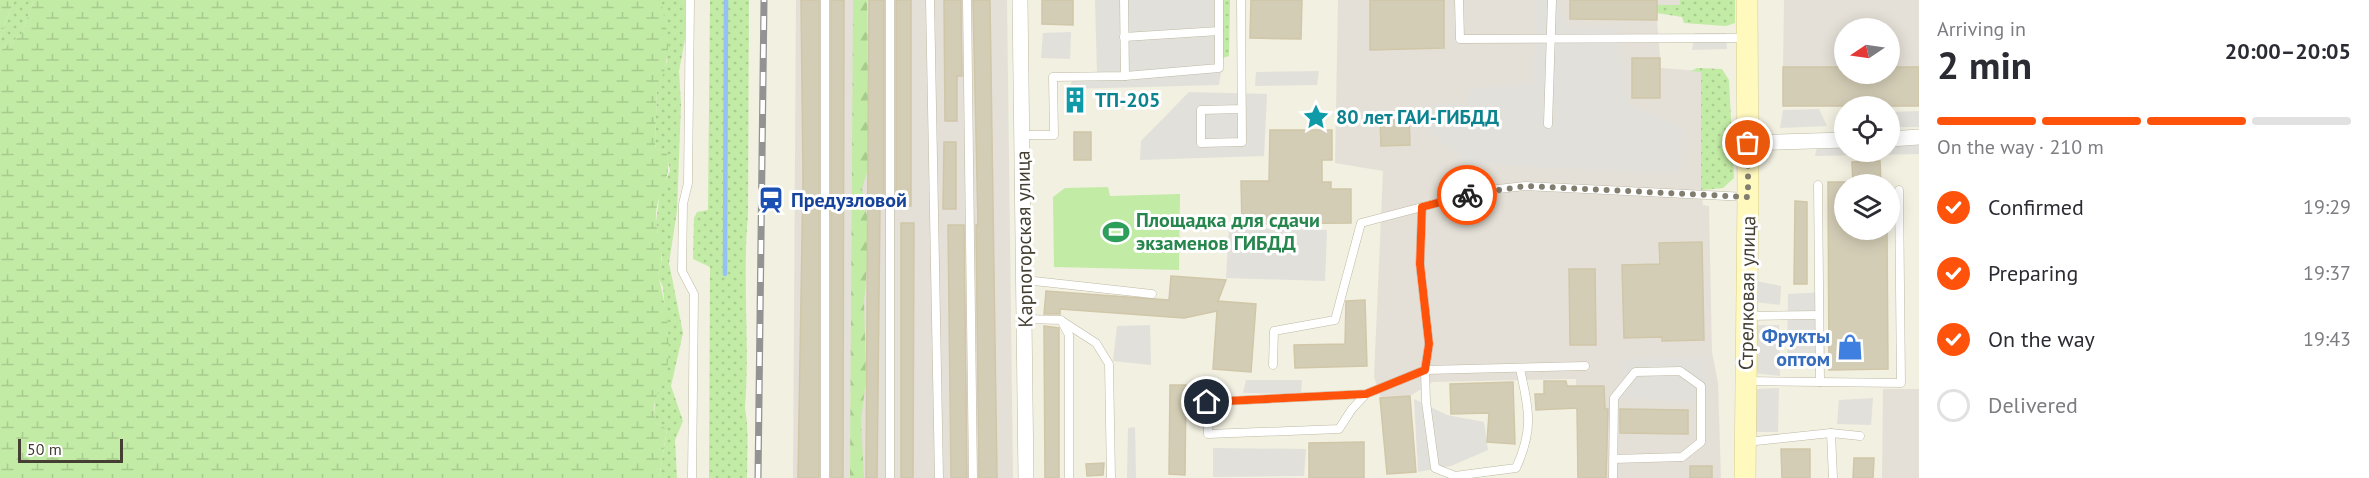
<!DOCTYPE html>
<html lang="en">
<head>
<meta charset="utf-8">
<style>
  body { margin:0; font-family:"PT Sans",sans-serif; background:#f7f7f7; color:#2b2b33; height:100vh; display:flex; flex-direction:column; font-size:22px; white-space:nowrap }
  * { box-sizing:border-box; margin:0 }
  p { font-size:20px; color:#7c7c81 }
  .icon { flex:none; width:33px; height:33px; fill:none; stroke:currentColor; stroke-width:2; stroke-linecap:round; stroke-linejoin:round }
  .map { position:relative; flex:1; overflow:hidden }
  .drawer { display:flex; flex-direction:column; background:#fff; width:450px }
  .drawer>* { flex:none }
  .needle { width:39px; rotate:257deg }
  .tools { position:absolute; left:1834px; top:18px; display:grid; gap:12px }
  .tools a { display:grid; place-items:center; width:66px; height:66px; border-radius:50%; background:#fff; box-shadow:0 3px 15px #0003; font-size:30px }
  .scale { position:absolute; left:18px; bottom:15px; width:105px; box-sizing:border-box; padding-left:6px; border:3px solid #443f32; border-top:0; font-size:16px; line-height:21px; white-space:nowrap; color:#443f32; -webkit-text-stroke:4px #fff; paint-order:stroke }
  .pin { position:absolute; display:grid; place-items:center; width:51px; height:51px; color:#fff; margin:-26px; border:3px solid #fff; border-radius:50%; box-shadow:0 2px 6px #0007 }
  .courier { position:absolute; display:grid; place-items:center; width:60px; height:60px; margin:-30px; border:4px solid #ff530b; border-radius:50%; background:#fff; color:#222; box-shadow:0 2px 8px #0007 }
  .overview em { font-style:normal; font-weight:700 }
  .overview div { display:flex; flex-direction:column-reverse }
  .overview { display:flex; align-items:center; justify-content:space-between; height:102px; padding:0 18px }
  h1 { font-size:39px; font-weight:700; line-height:45px }
  .bar { display:grid; grid-template-columns:repeat(4,1fr); gap:9px 6px; align-content:center; height:72px; padding:0 18px }
  .bar i { height:8px; border-radius:4px; background:#e1e1e2 }
  .bar .selected { background:#ff530b }
  .bar p { grid-column:span 4 }
  ol { padding:0 18px; list-style:none }
  li { display:flex; align-items:center; gap:18px; height:66px }
  li p { margin-inline-start:auto }
  li .icon { padding:6px; border-radius:50%; background:#ff530b; color:#fff; stroke-width:4 }
  li:last-child { color:#7c7c81 }
  li i { width:33px; height:33px; border:3px solid #e1e1e2; border-radius:50% }
  main { display:flex; flex:1; min-height:0 }
  .map>svg:first-child { display:block }
  .industrial { fill:#e4e0d7 }
  .grass { fill:url(#grass-dots) }
  .forest { fill:url(#forest-firs) }
  .wetland { fill:url(#wetland-marsh) }
  .green { fill:#c2eba5 }
  .parking { fill:#e2e0da }
  .lines { fill:none; stroke-linecap:round; stroke-linejoin:round }
  .stream { stroke:#96c1f6; stroke-width:4.5 }
  .building { fill:#d4cdb6; stroke:#d0c6a8; stroke-width:1.5 }
  .lane-casing { stroke:#beb9a4; stroke-width:9 }
  .street-casing { stroke:#beb9a4; stroke-width:16 }
  .secondary-casing { stroke:#d6ce8c; stroke-width:22 }
  .lane { stroke:#fff; stroke-width:8 }
  .street { stroke:#fff; stroke-width:15 }
  .secondary { stroke:#fff9be; stroke-width:21 }
  .rail-casing { stroke:#939393; stroke-width:7 }
  .rail { stroke:#fff; stroke-width:4.5; stroke-dasharray:14; stroke-linecap:butt }
  .done { stroke:#817d6f; stroke-width:6; stroke-dasharray:0 10.8 }
  .route { stroke:#ff530b; stroke-width:8 }
  .labels { text-anchor:middle; dominant-baseline:central; stroke-width:6; stroke-linejoin:round; paint-order:stroke }
  .culture-label { font-size:20px; font-weight:bold; fill:#0d838f; stroke:#fff; text-anchor:start }
  .transit-label { font-size:20px; font-weight:bold; fill:#164399; stroke:#fff; text-anchor:start }
  .leisure-label { font-size:20px; font-weight:bold; fill:#27864d; stroke:#fff; text-anchor:start }
  .street-label { font-size:20px; fill:#443f32; stroke:#fff }
  .shop-label { font-size:20px; font-weight:bold; fill:#366cbe; stroke:#fff; text-anchor:end }
</style>
</head>
<body>
<main>
<div class="map">
<svg width="1919" height="478" viewBox="0 0 1919 478">
  <defs>
    <pattern id="grass-dots" width="8" height="8" patternUnits="userSpaceOnUse" patternTransform="scale(1.5)"><rect width="8" height="8" fill="#c2eba5"/><path d="M2 2h.1M6 6h.1" fill="none" stroke="#a8cb8e" stroke-width="1.8" stroke-linecap="round"/></pattern>
    <pattern id="forest-firs" width="22" height="20" patternUnits="userSpaceOnUse" patternTransform="scale(1.5)"><rect width="22" height="20" fill="#c2eba5"/><path d="M5 1l3.5 6h-7zM16 11l3.5 6h-7z" fill="#a8cb8e"/></pattern>
    <pattern id="wetland-marsh" width="20" height="14" patternUnits="userSpaceOnUse" patternTransform="scale(1.5)"><rect width="20" height="14" fill="#c2eba5"/><path d="M1 5h8M5 5V1M11 12h8M15 12V8" fill="none" stroke="#a8cb8e"/></pattern>
  </defs>
  <rect width="100%" height="100%" fill="#f2f0e1"/>
  <g class="industrial">
    <path d="M796 0H1007L1013 478H793Z"/>
    <path d="M1338 0H1680V5H1657V20L1661 68 1701 71V190L1703 205 1709 206 1712 352 1718 383 1721 478H1578L1576 379 1433 382 1410 396 1381 398 1374 377 1383 171 1335 163Z"/>
    <path d="M1784 0H1919V67H1890V28H1845V67H1783Z"/>
    <path d="M1883 389H1919V478H1882Z"/>
  </g>
  <g class="grass">
    <path d="M14 0H34L21 35 0 51V37Z"/>
    <path d="M661 0H685V40L679 71 681 104 677 211 669 263 683 333 671 386 683 421 675 440 677 478H659L667 430 658 425 654 418 655 399 666 372 668 345 663 287 658 277 662 258 656 222 660 192 670 171 666 151 656 149 655 141 657 90 667 61Z"/>
    <path d="M710 0H749L748 215C742 278 750 343 745 408 749 430 747 454 747 478H709L710 267 693 259 694 218 697 212 708 210Z"/>
    <path d="M1223 0H1230L1229 56 1223 58Z"/>
    <path d="M1680 0H1735V23L1726 26 1684 23 1682 17 1657 13V5H1680Z"/>
    <path d="M1697 68 1722 69 1729 80 1734 178 1723 188 1701 190V72L1691 71Z"/>
  </g>
  <path class="forest" d="M853 0H867L869 167 862 188 870 233 864 302 866 379 861 421 864 478H850Z"/>
  <g class="wetland">
    <path d="M0 0H14L0 37Z"/>
    <path d="M34 0H661L669 43 665 69 657 90 655 141 656 149 666 151C675 179 654 194 656 221 657 235 663 247 661 262 661 268 657 273 659 279 666 307 672 340 667 369 663 388 646 404 658 425L667 429 659 478H0V51L21 35Z"/>
  </g>
  <path class="green" d="M1108 187 1110 196 1180 194 1179 270 1054 267 1053 197 1065 188Z"/>
  <g class="parking">
    <path d="M1095 0H1223V58L1219 85 1069 89 1074 76 1097 74Z"/>
    <path d="M1536 0H1559L1566 26 1619 28 1628 105 1683 126 1682 174 1466 164 1428 129 1433 102 1467 105 1469 89 1533 83Z"/>
    <path d="M1071 32 1070 59 1041 58 1043 33Z"/>
    <path d="M1695 33H1726L1727 49 1692 50Z"/>
    <path d="M1319 71 1317 85 1255 86 1256 72Z"/>
    <path d="M1189 92 1267 94 1264 156 1140 160 1141 141Z"/>
    <path d="M1819 109 1827 126 1780 128 1783 110Z"/>
    <path d="M1919 111V127H1891L1890 112Z"/>
    <path d="M1919 145V154L1815 156 1817 147 1845 146V152H1890V146Z"/>
    <path d="M1229 228 1327 230 1325 281 1226 278Z"/>
    <path d="M1756 281 1781 286 1780 305 1755 302Z"/>
    <path d="M1823 292 1825 360 1787 361 1788 294Z"/>
    <path d="M1150 325 1151 365 1113 361 1117 326Z"/>
    <path d="M1754 325H1779L1780 376 1753 373Z"/>
    <path d="M1706 357 1708 404 1622 398 1624 359Z"/>
    <path d="M1246 380H1302L1301 394 1243 393Z"/>
    <path d="M1779 388 1778 432H1754L1755 389Z"/>
    <path d="M1873 398 1871 425 1837 424 1839 400Z"/>
    <path d="M1414 399 1447 415 1484 422 1488 450 1451 466 1418 472Z"/>
    <path d="M1135 427 1136 478H1127L1128 428Z"/>
    <path d="M1213 448 1306 449 1304 476 1213 477Z"/>
  </g>
  <g class="lines">
    <path class="stream" d="M725 274 726 0"/>
  </g>
  <g class="building">
    <path d="M801 0H819V478H798L803 177Z"/>
    <path d="M831 0H844L843 478H831Z"/>
    <path d="M869 0H884V206H880L877 478H866Z"/>
    <rect x="896" y="0" width="15" height="206"/>
    <path d="M944 0H961L962 76H957V121H945Z"/>
    <path d="M973 0H990L997 478H979L976 225H978Z"/>
    <path d="M1042 0H1073V25L1042 24Z"/>
    <path d="M1251 0H1302L1301 39 1250 38Z"/>
    <path d="M1370 0H1444V48L1370 50Z"/>
    <path d="M1570 0H1657V20L1570 19Z"/>
    <rect x="1632" y="58" width="28" height="40"/>
    <path d="M1783 67H1845V74H1890V67H1919V106H1783Z"/>
    <path d="M1080 88V112H1070L1069 89Z"/>
    <path d="M1409 117 1410 145 1381 146 1380 118Z"/>
    <path d="M1270 130H1332V160H1322V182H1331V189H1351V223L1242 224 1241 181H1269Z"/>
    <rect x="1074" y="132" width="17" height="28"/>
    <path d="M944 142H956V209H943Z"/>
    <path d="M1880 161 1881 184H1853L1852 162Z"/>
    <path d="M1828 182H1845V230H1887L1888 369 1829 370Z"/>
    <path d="M1795 201 1807 202V284H1794Z"/>
    <path d="M901 223H914L913 478H901Z"/>
    <path d="M948 225H964L967 478H951Z"/>
    <path d="M1702 242 1704 340 1662 341V337L1624 338 1622 265 1660 264 1659 243Z"/>
    <path d="M1569 269H1595L1596 345H1570Z"/>
    <path d="M1171 276 1226 280 1218 301 1256 304 1251 372 1213 369 1217 311 1184 318 1060 309V314H1044L1046 291 1169 300Z"/>
    <path d="M1365 300 1367 366 1295 368 1294 345 1345 344 1346 301Z"/>
    <path d="M1044 326 1059 328V478H1045Z"/>
    <path d="M1544 381H1566L1567 386H1604L1605 409H1608L1606 478H1578L1577 408 1536 410 1535 394H1544Z"/>
    <path d="M1513 382 1515 444 1487 442 1489 413 1451 414 1450 384Z"/>
    <path d="M1170 385H1186L1185 475 1169 474Z"/>
    <path d="M1410 396 1416 472 1387 474 1380 398Z"/>
    <path d="M1620 409 1688 410V434L1620 433Z"/>
    <path d="M1364 442V478H1309V443Z"/>
    <path d="M1781 449H1810V478H1782Z"/>
    <path d="M1854 458H1874L1873 478H1853Z"/>
    <path d="M1104 463 1103 475 1087 476 1086 464Z"/>
    <rect x="1690" y="466" width="22" height="12"/>
  </g>
  <g class="lines">
    <g class="lane-casing">
      <g id="lane">
        <path d="M690 0 688 183 683 204 682 271 694 294 692 478"/>
        <path d="M930 0 939 478"/>
        <path d="M967 0 973 478"/>
        <path d="M1124 0 1125 76"/>
        <path d="M1241 0 1242 142 1201 143V110L1242 109"/>
        <path d="M1459 0 1460 39 1746 38"/>
        <path d="M1124 37 1219 31"/>
        <path d="M1548 124 1552 0"/>
        <path d="M1023 135H1054L1053 77 1125 76 1219 68V0"/>
        <path d="M1818 185 1820 382"/>
        <path d="M1025 280 1152 294"/>
        <path d="M1747 316 1819 315"/>
        <path d="M1025 319 1061 320 1069 335V478"/>
        <path d="M1062 321 1096 343 1109 364 1111 478"/>
        <path d="M1273 365 1274 331 1335 320 1361 223 1422 207"/>
        <path d="M1520 369C1529 410 1534 429 1516 468L1455 476 1435 468 1426 402 1425 370 1429 344 1420 264 1422 207 1480 191 1525 186 1747 197"/>
        <path d="M1747 381 1901 383 1899 190"/>
        <path d="M1366 394 1352 409 1339 429 1208 434 1207 402 1366 394 1425 370 1585 366"/>
        <path d="M1831 433 1833 478"/>
        <path d="M1746 442 1831 433 1860 436"/>
        <path d="M825 478V0"/>
        <path d="M890 478V0"/>
        <path d="M1613 478 1614 398 1635 372 1680 371 1701 386V442L1682 457 1613 459"/>
      </g>
    </g>
    <g class="street-casing">
      <g id="street">
        <path d="M1020 0 1026 478"/>
        <path d="M1890 139 1919 137"/>
        <path d="M1748 143 1845 140"/>
      </g>
    </g>
    <g class="secondary-casing">
      <path id="secondary" d="M1745 478 1748 197 1747 0"/>
    </g>
    <use href="#lane" class="lane"/>
    <use href="#street" class="street"/>
    <use href="#secondary" class="secondary"/>
    <g class="rail-casing">
      <path id="rail" d="M758 478 764 0"/>
    </g>
    <use href="#rail" class="rail"/>
  </g>
  <g class="lines">
    <path class="done" d="M1467 195 1525 186 1748 197V143"/>
    <path class="route" d="M1207 402 1366 394 1425 370 1429 344 1420 264 1422 207 1467 195"/>
  </g>
  <defs>
    <g id="building-bare" transform="scale(2.07)"><path d="M-4-6H4V6H1V3H-1V6H-4ZM-2.5-4.3h1.7v1.8h-1.7ZM.8-4.3h1.7v1.8H.8ZM-2.5-1h1.7V.8h-1.7ZM.8-1h1.7V.8H.8Z" fill="#0f9aa8" stroke="#fff" stroke-width="2.5" paint-order="stroke"/></g>
    <g id="sight-bare" transform="scale(2.07)"><path d="M0-6L1.8-2.2L6-1.7L2.9 1.2L3.7 5.4L0 3.3L-3.7 5.4L-2.9 1.2L-6-1.7L-1.8-2.2Z" fill="#0f9aa8" stroke="#fff" stroke-width="2.5" paint-order="stroke"/></g>
    <g id="station-bare" transform="scale(2.07)"><path d="M-3-6H3Q5-6 5-4V2Q5 4 3 4L4.5 6H3L1.5 4h-3L-3 6H-4.5L-3 4Q-5 4-5 2V-4Q-5-6-3-6ZM-3.5-4v3h7v-3ZM-3.5 1v1.5H-2V1ZM2 1v1.5H3.5V1Z" fill="#1a4fb4" stroke="#fff" stroke-width="2.5" paint-order="stroke"/></g>
    <g id="stadium-bare" transform="scale(2.07)"><path d="M0-5a6.5 5 0 1 0 0 10a6.5 5 0 1 0 0-10ZM-3.5-1.8h7v3.6h-7Z" fill="#2e9e5b" stroke="#fff" stroke-width="2.5" paint-order="stroke"/></g>
    <g id="shop-bare" transform="scale(2.07)"><path d="M-5-2.5h2.3a2.7 3.5 0 0 1 5.4 0H5L5.5 6h-11ZM-1.5-2.5h3a1.5 2.3 0 0 0-3 0Z" fill="#3f7fe0" stroke="#fff" stroke-width="2.5" paint-order="stroke"/></g>
  </defs>
  <g fill-rule="evenodd">
    <use href="#building-bare" x="1075" y="100"/>
    <use href="#sight-bare" x="1316" y="117"/>
    <use href="#station-bare" x="771" y="200"/>
    <use href="#stadium-bare" x="1116" y="232"/>
    <use href="#shop-bare" x="1850" y="347"/>
  </g>
  <g class="labels">
    <g class="culture-label">
      <text x="1095" y="100">ТП-205</text>
      <text x="1336" y="117">80 лет ГАИ-ГИБДД</text>
    </g>
    <g class="transit-label">
      <text x="791" y="200">Предузловой</text>
    </g>
    <g class="leisure-label">
      <text x="1136" y="220">Площадка для сдачи<tspan x="1136" dy="23">экзаменов ГИБДД</tspan></text>
    </g>
    <g class="street-label">
      <text transform="translate(1024 239) rotate(-91)">Карпогорская улица</text>
      <text transform="translate(1747 293) rotate(-89)">Стрелковая улица</text>
    </g>
    <g class="shop-label">
      <text x="1830" y="336">Фрукты<tspan x="1830" dy="23">оптом</tspan></text>
    </g>
  </g>
</svg>
<div class="tools">
<a><svg class="needle" viewBox="-14 -14 28 28"><path d="M0-13l5 13h-10z" fill="#e53935"/><path d="M0 13l5-13h-10z" fill="#7c7c81"/></svg></a>
<a><svg class="icon" aria-label="locate" viewBox="0 0 24 24"><circle cx="12" cy="12" r="6"/><path d="M12 2v4M12 18v4M2 12h4M18 12h4"/></svg></a>
<a><svg class="icon" aria-label="layers" viewBox="0 0 24 24"><path d="M12 4l9 5-9 5-9-5zM3 14l9 5 9-5"/></svg></a>
</div>
<div class="scale">50 m</div>
<div class="pin" style="left:1748px;top:143px;background:#ea580c"><svg class="icon" aria-label="bag" viewBox="0 0 24 24"><path d="M5 8h14l-1 12H6zM9 8a3 3 0 0 1 6 0"/></svg></div>
<div class="pin" style="left:1207px;top:402px;background:#1f2937"><svg class="icon" aria-label="home" viewBox="0 0 24 24"><path d="M3 11l9-7 9 7M6 9v11h12V9"/></svg></div>
<div class="courier" style="left:1467px;top:195px"><svg class="icon" aria-label="bike" viewBox="0 0 24 24"><circle cx="6" cy="16" r="4"/><circle cx="18" cy="16" r="4"/><path d="M6 16l4-8h5l3 8M10 8l3 8H6M13 5h3"/></svg></div>
</div>
<section class="drawer">
<div class="overview"><div><h1>2 min</h1><p>Arriving in</p></div><em>20:00–20:05</em></div>
<div class="bar"><i class="selected"></i><i class="selected"></i><i class="selected"></i><i></i><p>On the way · 210 m</p></div>
<ol>
<li><svg class="icon" aria-label="check" viewBox="0 0 24 24"><path d="M5 12l5 5 9-10"/></svg>Confirmed<p>19:29</p></li>
<li><svg class="icon" aria-label="check" viewBox="0 0 24 24"><path d="M5 12l5 5 9-10"/></svg>Preparing<p>19:37</p></li>
<li><svg class="icon" aria-label="check" viewBox="0 0 24 24"><path d="M5 12l5 5 9-10"/></svg>On the way<p>19:43</p></li>
<li><i></i>Delivered</li>
</ol>
</section>
</main>
</body>
</html>
